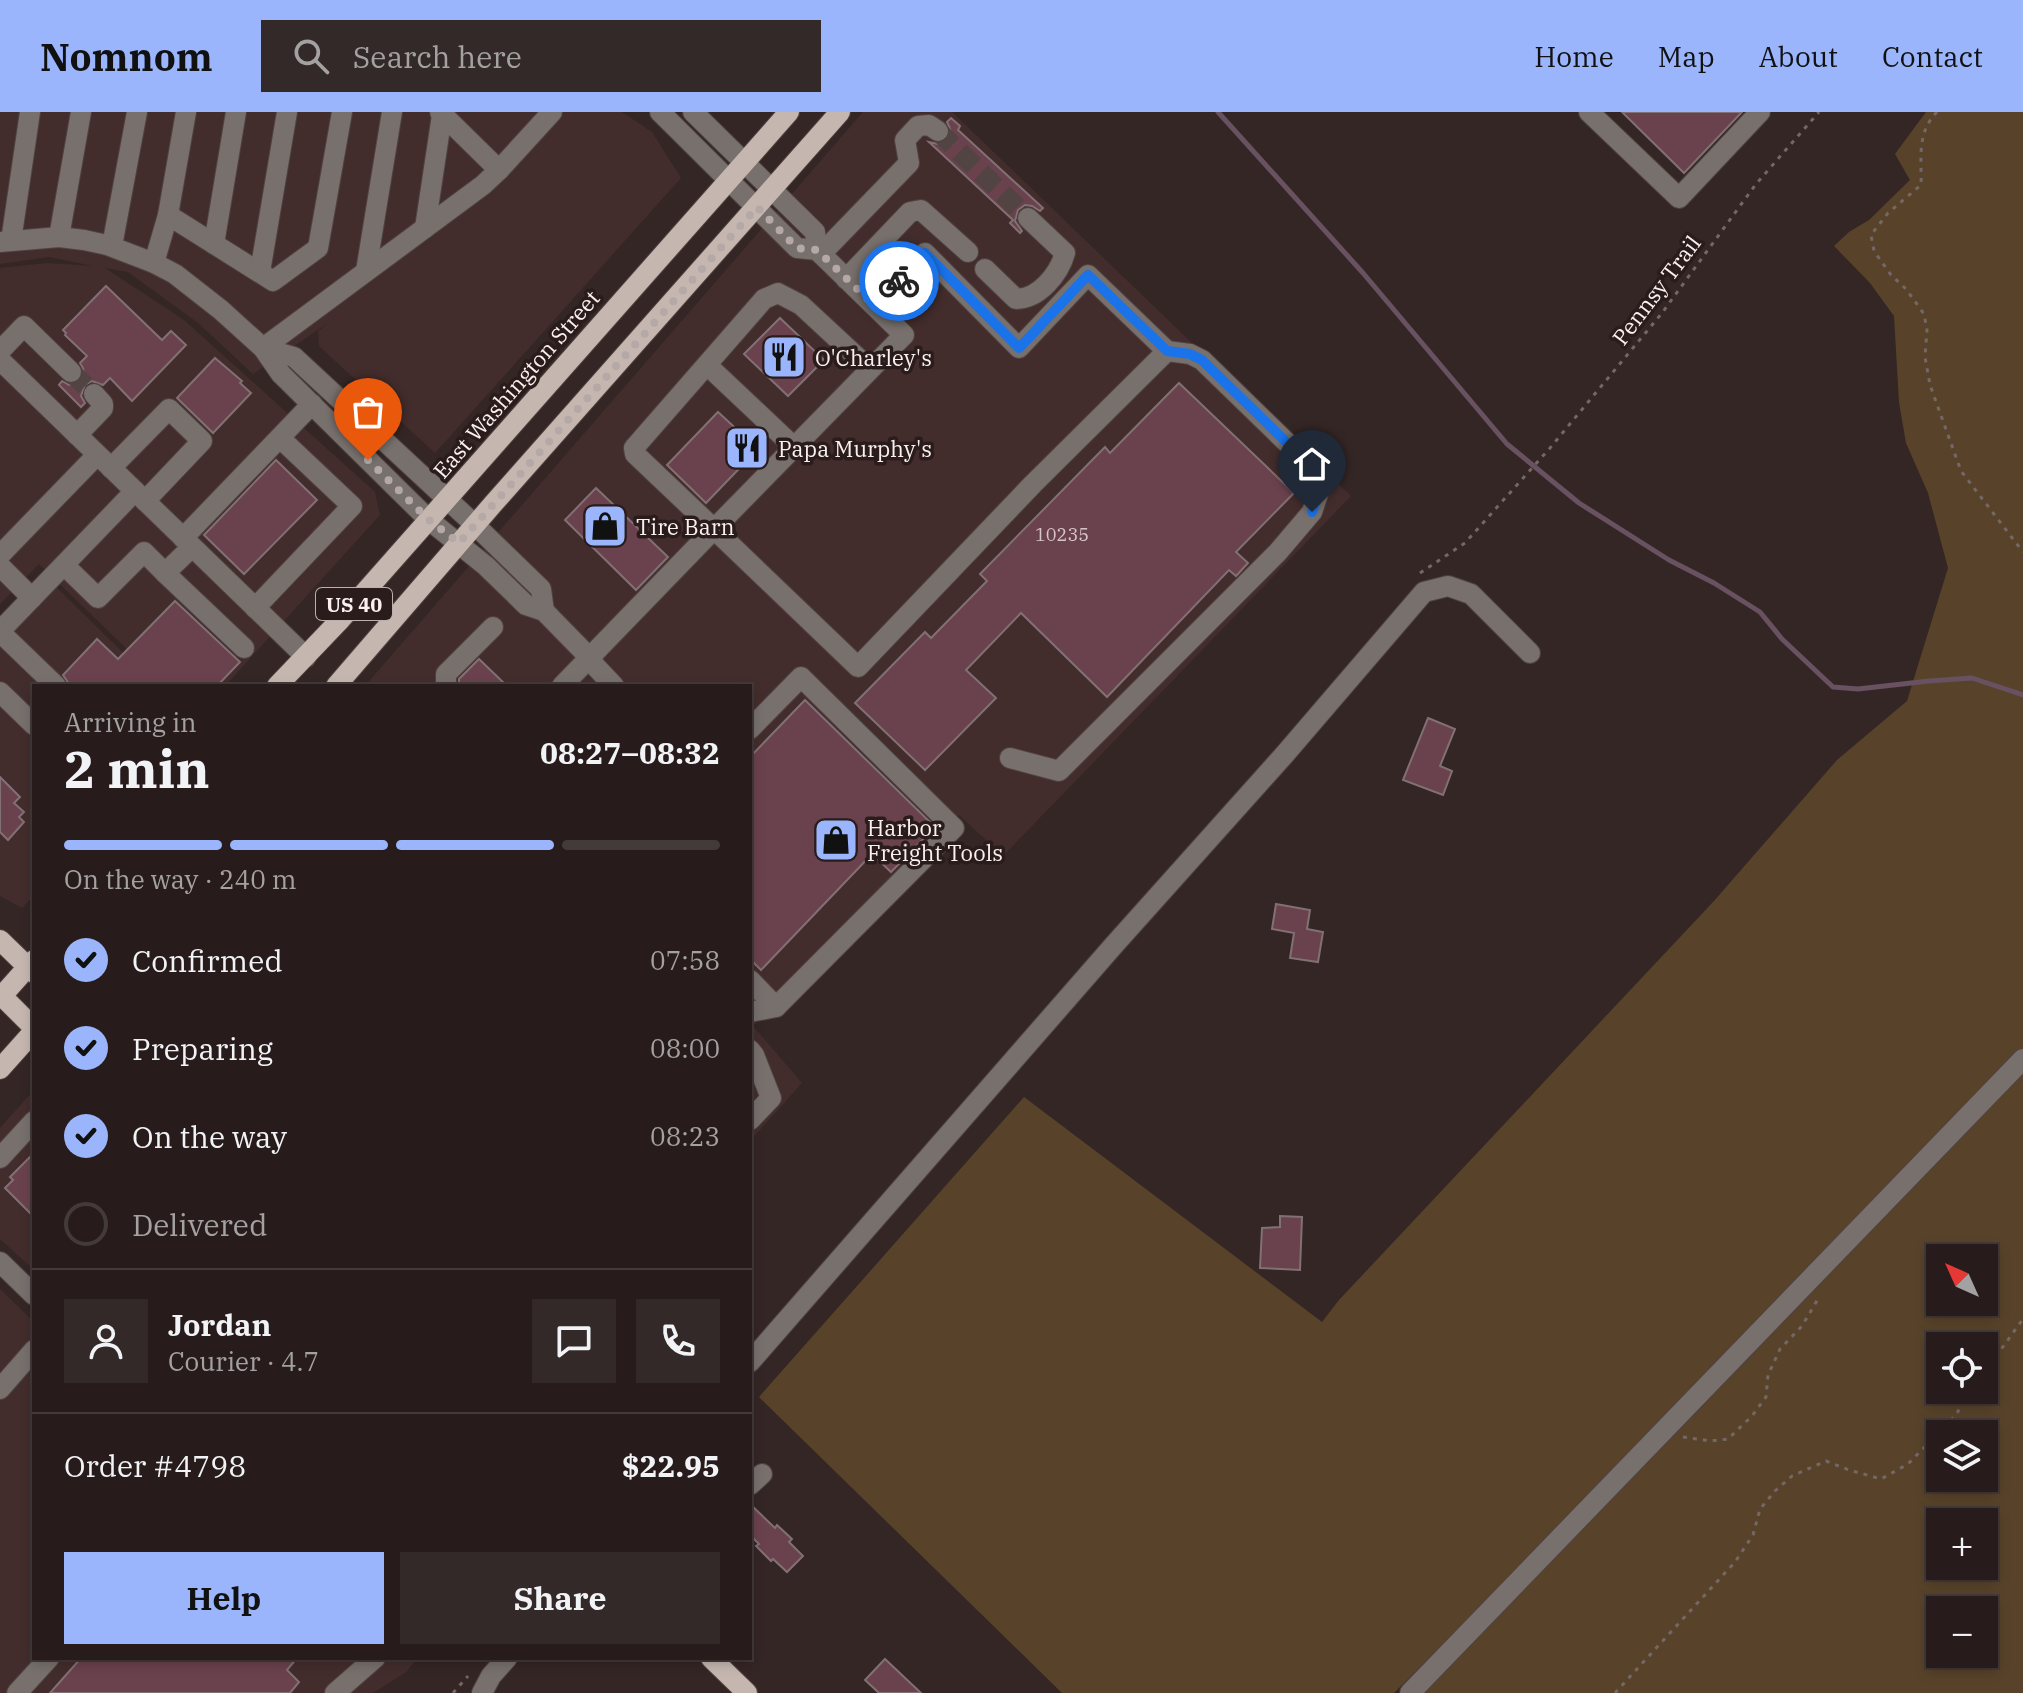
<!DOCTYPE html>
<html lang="en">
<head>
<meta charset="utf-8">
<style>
  body { margin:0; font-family:"IBM Plex Serif",serif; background:#332928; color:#f1f3f6; height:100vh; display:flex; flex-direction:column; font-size:30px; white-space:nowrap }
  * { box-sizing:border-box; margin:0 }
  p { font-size:26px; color:#a4a1a3 }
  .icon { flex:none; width:44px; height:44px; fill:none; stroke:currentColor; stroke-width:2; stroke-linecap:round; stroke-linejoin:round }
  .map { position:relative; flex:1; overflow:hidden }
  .details { position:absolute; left:32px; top:572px; width:720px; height:976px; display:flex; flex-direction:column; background:#271c1b; border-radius:0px; box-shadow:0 4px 12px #0003,0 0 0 2px #433a3a }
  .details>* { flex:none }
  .needle { width:52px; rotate:315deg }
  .buttons { position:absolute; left:1926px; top:1132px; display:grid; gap:16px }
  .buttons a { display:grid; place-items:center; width:72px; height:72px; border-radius:0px; background:#271c1b; box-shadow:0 4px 12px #0003,0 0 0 2px #433a3a; font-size:40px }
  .pin { position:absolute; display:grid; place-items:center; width:68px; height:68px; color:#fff; margin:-82px -34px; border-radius:50% 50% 50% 0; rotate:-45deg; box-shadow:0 0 8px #0007 }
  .pin .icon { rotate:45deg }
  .courier { position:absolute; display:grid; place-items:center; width:80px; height:80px; margin:-40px; border:6px solid #1a73e8; border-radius:50%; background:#fff; color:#222; box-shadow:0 2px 10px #0007 }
  .summary em { font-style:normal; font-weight:800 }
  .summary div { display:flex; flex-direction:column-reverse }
  .summary { display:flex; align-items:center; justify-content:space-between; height:136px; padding:0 32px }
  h1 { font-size:52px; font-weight:800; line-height:60px }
  .bar { display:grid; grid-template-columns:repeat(4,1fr); gap:12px 8px; align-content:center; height:96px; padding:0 32px }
  .bar i { height:10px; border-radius:6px; background:#433a3a }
  .bar .current { background:#9bb5fd }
  .bar p { grid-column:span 4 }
  .line { display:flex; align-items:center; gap:20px; padding:0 32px; border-top:2px solid #433a3a }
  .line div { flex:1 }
  .round { display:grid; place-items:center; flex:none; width:84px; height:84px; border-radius:0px; background:#332928 }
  ol { padding:0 32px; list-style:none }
  li { display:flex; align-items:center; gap:24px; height:88px }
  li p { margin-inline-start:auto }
  li .icon { padding:8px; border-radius:50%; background:#9bb5fd; color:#111; stroke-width:4 }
  li:last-child { color:#a4a1a3 }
  li i { width:44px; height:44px; border:4px solid #433a3a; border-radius:50% }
  .button { display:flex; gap:16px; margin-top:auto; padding:16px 32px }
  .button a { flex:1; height:92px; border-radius:0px; background:#9bb5fd; color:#111; font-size:32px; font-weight:800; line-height:92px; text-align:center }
  .button a+a { background:#332928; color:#f1f3f6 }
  header { display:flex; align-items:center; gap:48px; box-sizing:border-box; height:112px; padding:0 40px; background:#9bb5fd; color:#111 }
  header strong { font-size:38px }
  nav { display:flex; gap:44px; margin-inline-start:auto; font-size:28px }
  .search { width:560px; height:72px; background:#332928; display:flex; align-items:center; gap:20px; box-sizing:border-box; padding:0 28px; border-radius:0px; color:#a4a1a3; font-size:30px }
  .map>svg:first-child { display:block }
  .built { fill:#432d2c }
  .green { fill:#58432a; fill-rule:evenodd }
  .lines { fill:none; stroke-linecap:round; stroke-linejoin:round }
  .stream { stroke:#685160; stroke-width:5 }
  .building { fill:#6a424d; stroke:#817074; stroke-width:2 }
  .minor-tunnel { stroke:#524442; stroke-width:20; stroke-dasharray:20 10; stroke-linecap:butt }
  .minor-casing { stroke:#504240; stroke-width:22 }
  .major-casing { stroke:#504240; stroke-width:22 }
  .path { stroke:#746866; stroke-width:3; stroke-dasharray:4 6; stroke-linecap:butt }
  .minor { stroke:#77706d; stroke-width:20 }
  .major { stroke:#c5b7b0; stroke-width:20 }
  .done { stroke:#b5a9a8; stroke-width:8; stroke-dasharray:0 14.4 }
  .route { stroke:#1a73e8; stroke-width:10 }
  .labels { text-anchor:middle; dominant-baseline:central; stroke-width:7; stroke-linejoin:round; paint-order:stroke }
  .number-label { font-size:18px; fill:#d6c4c6 }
  .shield { fill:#2a1c1b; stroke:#bcb0af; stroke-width:2 }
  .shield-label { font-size:20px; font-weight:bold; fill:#faf0ef }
  .street-label { font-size:22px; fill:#faf0ef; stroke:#2a1c1b }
  .poi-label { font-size:22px; fill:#faf0ef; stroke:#2a1c1b; text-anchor:start }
</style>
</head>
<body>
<header>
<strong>Nomnom</strong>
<div class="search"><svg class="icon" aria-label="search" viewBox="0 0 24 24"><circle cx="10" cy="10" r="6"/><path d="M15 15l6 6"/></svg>Search here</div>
<nav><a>Home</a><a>Map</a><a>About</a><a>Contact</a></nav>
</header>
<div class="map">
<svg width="2023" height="1581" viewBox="0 0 2023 1581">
  <rect width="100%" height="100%" fill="#342624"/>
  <g class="built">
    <path d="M0 0H622L652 20 681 66 435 341 319 234 318 219 334 207 253 262 198 211 128 160 105 156 184 208 375 380 380 403 225 574H165L39 452 0 492V156L47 151 93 154 49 145 0 152Z"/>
    <path d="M863 0H952L1351 384 1003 744 959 703 753 914 802 971 750 1029V574H365Z"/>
    <path d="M56 475 157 574H34V783L22 796 0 784V533Z"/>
    <path d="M34 978V1158L0 1127V1016Z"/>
    <path d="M0 1177 34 1210V1546H418L406 1560 373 1581H0Z"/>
  </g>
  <path class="green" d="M1926 0H2023V1581H1404L1543 1432 1394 1581H1062L759 1285 1024 985 1322 1210 1339 1188 1714 789 1837 648 1907 589 1948 456 1928 381 1906 331 1899 290 1894 204 1870 171 1834 134 1849 120 1869 108 1910 68 1895 42ZM1940 1146H1984V1190H1940ZM1940 1234H1984V1278H1940ZM1940 1322H1984V1366H1940ZM1940 1410H1984V1454H1940ZM1940 1498H1984V1542H1940Z"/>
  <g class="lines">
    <path class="stream" d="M1218 0 1363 161 1507 332 1579 391 1669 448 1714 471 1760 500 1782 527 1833 575 1858 577 1929 569 1972 566 2023 583"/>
  </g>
  <g class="building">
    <path d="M1622 0H1742L1684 61Z"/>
    <path d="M951 6 960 14 958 18 1043 96 1040 99 1032 94 1025 93 1018 98 1015 109 1022 119 1020 121 1010 111 1013 108 929 30 938 32 948 27 951 19 947 10Z"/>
    <path d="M106 174 162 228 171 219 186 233 132 289 110 266 103 273 92 269 85 273 81 284 85 291 81 295 59 273 62 269 69 273 80 270 84 262 83 256 80 251 87 244 65 223 66 221 63 218Z"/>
    <path d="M780 206 824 248 788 284 744 242Z"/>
    <path d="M215 246 242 269 240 271 251 281 213 321 177 286Z"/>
    <path d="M1179 271 1294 381 1236 440 1248 451 1236 464 1229 458 1107 585 1021 501 966 558 996 586 925 658 855 591 925 520 931 526 987 469 980 462 1105 335 1110 341Z"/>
    <path d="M718 300 758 337 706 391 667 353Z"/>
    <path d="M276 348 317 388 244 462 204 423Z"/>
    <path d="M596 376 668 445 636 478 565 408Z"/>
    <path d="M175 489 240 550 217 574H71L69 572 63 563 97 527 118 547Z"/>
    <path d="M479 547 507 574H459V567Z"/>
    <path d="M805 588 935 715 891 760 872 742 761 858 750 847V645Z"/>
    <path d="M1428 606 1455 617 1440 654 1452 659 1443 683 1403 668Z"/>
    <path d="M0 665 20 685 14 691 24 700 19 705 24 710 8 728 0 720Z"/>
    <path d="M1276 792 1310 798 1307 817 1323 820 1318 850 1290 846 1294 821 1272 817Z"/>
    <path d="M34 1041V1105L5 1076 13 1068 10 1065Z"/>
    <path d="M1280 1104 1302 1105 1300 1158 1260 1156 1262 1116 1280 1115Z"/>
    <path d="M750 1392 775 1416 777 1413 792 1427 789 1430 803 1444 787 1460 773 1447 771 1449 756 1434 759 1432 750 1423Z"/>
    <path d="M81 1546H297L287 1558 299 1570 290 1581H50Z"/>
    <path d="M885 1547 921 1581H879L865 1568Z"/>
  </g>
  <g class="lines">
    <g class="minor-tunnel">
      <path d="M938 19 1028 106"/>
      <path d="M71 260 94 282"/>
    </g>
    <g class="minor-casing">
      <g id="minor">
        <path d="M186 0 168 103 273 169 318 136 342 0"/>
        <path d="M440 0 499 58"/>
        <path d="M660 0 797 136 817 138 904 223 714 417 858 555 1033 372 1167 239 1088 163 1019 236 925 141 875 194"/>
        <path d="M693 0 815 120 817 138"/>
        <path d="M1589 0 1679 86 1760 0"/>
        <path d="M425 116 442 3"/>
        <path d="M59 125 81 0"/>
        <path d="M11 129 30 0"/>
        <path d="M0 130 59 125 84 128 107 133 154 151 175 162 221 198 263 236 281 262 429 408 486 454 526 493 544 499 590 546 596 555 614 574"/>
        <path d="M214 132 236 0"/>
        <path d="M112 134 137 0"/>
        <path d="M821 142 909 51 905 28 918 14 929 13 938 19"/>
        <path d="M154 151 168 103"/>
        <path d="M985 157 1016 187C1039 187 1059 162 1065 141L1028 106"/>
        <path d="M366 159 392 0"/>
        <path d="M260 160 287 0"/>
        <path d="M846 167 910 100 921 98 968 140"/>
        <path d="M263 236 294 245 475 413 541 477 544 499"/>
        <path d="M263 236 483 73 499 58 552 0"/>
        <path d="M0 239 24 214 71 260"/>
        <path d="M0 248 306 545"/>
        <path d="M707 253 794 335"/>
        <path d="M77 323 103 296V292L94 282"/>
        <path d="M111 356 169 297 202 329 145 389"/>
        <path d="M183 426 312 292"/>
        <path d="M0 443 97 343"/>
        <path d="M64 453 98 486 144 440 165 461 192 435"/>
        <path d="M0 454 32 486"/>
        <path d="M165 461 244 536"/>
        <path d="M255 496 352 394 280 326"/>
        <path d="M0 519 135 379"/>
        <path d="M0 520 56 574"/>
        <path d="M446 574V562L493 515"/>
        <path d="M562 574 714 417 635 342 634 336 764 187 778 181 801 193 870 257"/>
        <path d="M0 580 34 613"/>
        <path d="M750 617 801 565 954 716 776 895"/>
        <path d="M1010 646 1059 659 1278 440 1312 400 1319 379 1315 358 1202 248 1190 242 1167 239"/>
        <path d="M750 868 776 895 750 900"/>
        <path d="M750 938 754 943 771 986 750 1008"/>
        <path d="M0 1046 34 1009"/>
        <path d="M0 1150 34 1183"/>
        <path d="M750 1250 1114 833 1285 642 1424 480 1448 474 1471 482 1530 541"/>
        <path d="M0 1277 34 1238"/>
        <path d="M750 1373 762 1362"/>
        <path d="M17 1581 49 1546"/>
        <path d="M335 1581 375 1546"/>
        <path d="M482 1581 491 1564 507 1546"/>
        <path d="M1410 1581 2023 947"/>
      </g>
    </g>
    <g class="major-casing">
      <g id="major">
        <path d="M277 574 341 507 789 0"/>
        <path d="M336 574 493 392 840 0"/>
        <path d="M0 828 34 861"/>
        <path d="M0 882 34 916"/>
        <path d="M0 886 34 848"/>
        <path d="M0 957 34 919"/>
        <path d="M711 1546 747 1581"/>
      </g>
    </g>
    <g class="path">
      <path d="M1937 0C1916 21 1922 47 1921 73L1888 101 1871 123 1874 139 1891 163 1906 177 1924 202 1927 218 1925 245 1930 273 1961 359 2023 440"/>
      <path d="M1420 461 1465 431 1550 336 1662 201 1756 72 1819 0"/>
      <path d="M1984 1261 2023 1207"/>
      <path d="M1683 1325 1711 1329 1728 1327 1752 1304 1766 1285 1768 1263 1780 1237 1802 1214 1818 1187"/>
      <path d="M453 1581 468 1564"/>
      <path d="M1615 1581 1735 1450 1753 1423 1760 1397 1775 1379 1792 1364 1826 1349 1849 1358 1881 1367 1908 1352 1955 1304 1972 1278"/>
    </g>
    <use href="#minor" class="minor"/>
    <use href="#major" class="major"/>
  </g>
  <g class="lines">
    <path class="done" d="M368 348 429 408 459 431 757 95 797 136 817 138 875 194 899 169"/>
    <path class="route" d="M899 169 925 141 1019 236 1088 163 1167 239 1190 242 1202 248 1315 358 1319 379 1312 400"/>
  </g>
  <defs>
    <g id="restaurant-square" transform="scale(2.3)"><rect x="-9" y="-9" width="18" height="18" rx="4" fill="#9bb5fd" stroke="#2a1c1b"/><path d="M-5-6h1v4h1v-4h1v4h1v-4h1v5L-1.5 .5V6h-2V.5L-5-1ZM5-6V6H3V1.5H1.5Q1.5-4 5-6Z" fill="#111"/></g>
    <g id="shop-square" transform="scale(2.3)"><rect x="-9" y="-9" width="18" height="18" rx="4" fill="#9bb5fd" stroke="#2a1c1b"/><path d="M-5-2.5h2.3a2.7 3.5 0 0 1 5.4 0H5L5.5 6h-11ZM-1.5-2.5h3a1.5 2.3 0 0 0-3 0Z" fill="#111"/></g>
  </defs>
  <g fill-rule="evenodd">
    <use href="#restaurant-square" x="784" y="245"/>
    <use href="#restaurant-square" x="747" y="336"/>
    <use href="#shop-square" x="605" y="414"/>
    <use href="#shop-square" x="836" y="728"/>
  </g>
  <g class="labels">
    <g class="number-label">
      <text x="1062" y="422">10235</text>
    </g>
    <rect class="shield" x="316" y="476" width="76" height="32" rx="6"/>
    <g class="shield-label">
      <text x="354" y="492">US 40</text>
    </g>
    <g class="street-label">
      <text transform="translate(1656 178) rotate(-53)">Pennsy Trail</text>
      <text transform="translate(516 272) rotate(-49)">East Washington Street</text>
    </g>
    <g class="poi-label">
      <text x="815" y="245">O'Charley's</text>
      <text x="778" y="336">Papa Murphy's</text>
      <text x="636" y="414">Tire Barn</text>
      <text x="867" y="715">Harbor<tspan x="867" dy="25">Freight Tools</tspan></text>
    </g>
  </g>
</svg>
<div class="buttons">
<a><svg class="needle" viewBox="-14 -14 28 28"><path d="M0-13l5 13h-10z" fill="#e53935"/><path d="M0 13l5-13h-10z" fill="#a4a1a3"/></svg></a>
<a><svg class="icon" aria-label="locate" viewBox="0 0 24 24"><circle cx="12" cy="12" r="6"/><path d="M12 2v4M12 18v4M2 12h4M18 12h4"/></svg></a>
<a><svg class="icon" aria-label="layers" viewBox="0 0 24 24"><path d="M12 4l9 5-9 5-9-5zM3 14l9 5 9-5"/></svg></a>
<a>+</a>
<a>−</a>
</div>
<div class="pin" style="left:368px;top:348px;background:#ea580c"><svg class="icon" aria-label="bag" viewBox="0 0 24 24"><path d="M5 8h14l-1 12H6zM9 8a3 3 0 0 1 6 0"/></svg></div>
<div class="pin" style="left:1312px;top:400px;background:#1f2937"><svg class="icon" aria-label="home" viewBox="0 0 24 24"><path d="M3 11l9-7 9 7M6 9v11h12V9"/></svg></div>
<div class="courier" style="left:899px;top:169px"><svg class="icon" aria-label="bike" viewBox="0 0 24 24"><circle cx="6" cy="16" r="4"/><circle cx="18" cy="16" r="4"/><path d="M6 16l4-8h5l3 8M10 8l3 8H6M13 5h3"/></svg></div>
<section class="details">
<div class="summary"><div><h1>2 min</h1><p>Arriving in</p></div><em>08:27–08:32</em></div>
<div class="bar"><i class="current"></i><i class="current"></i><i class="current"></i><i></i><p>On the way · 240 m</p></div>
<ol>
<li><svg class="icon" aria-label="check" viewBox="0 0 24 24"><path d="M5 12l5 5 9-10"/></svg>Confirmed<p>07:58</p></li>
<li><svg class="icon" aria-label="check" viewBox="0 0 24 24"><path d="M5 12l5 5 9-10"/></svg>Preparing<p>08:00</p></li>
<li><svg class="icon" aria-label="check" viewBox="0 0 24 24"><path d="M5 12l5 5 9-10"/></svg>On the way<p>08:23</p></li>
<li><i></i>Delivered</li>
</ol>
<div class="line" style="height:144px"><a class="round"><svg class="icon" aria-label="person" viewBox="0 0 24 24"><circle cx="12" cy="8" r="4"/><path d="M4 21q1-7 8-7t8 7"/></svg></a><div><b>Jordan</b><p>Courier · 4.7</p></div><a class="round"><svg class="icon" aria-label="chat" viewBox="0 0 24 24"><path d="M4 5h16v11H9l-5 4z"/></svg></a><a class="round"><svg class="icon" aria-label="phone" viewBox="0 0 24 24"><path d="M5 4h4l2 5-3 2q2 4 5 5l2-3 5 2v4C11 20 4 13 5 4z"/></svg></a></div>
<div class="line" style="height:104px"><div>Order #4798</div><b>$22.95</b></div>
<div class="button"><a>Help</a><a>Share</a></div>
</section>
</div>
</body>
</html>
